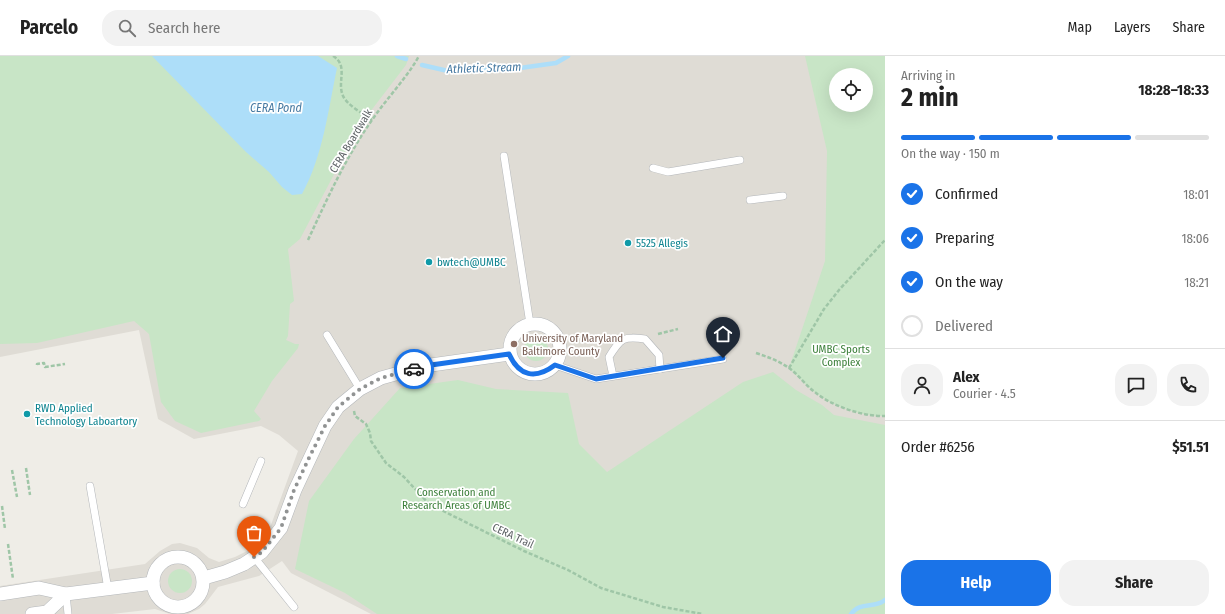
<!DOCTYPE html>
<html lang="en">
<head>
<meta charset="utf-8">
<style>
  body { margin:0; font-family:"Fira Sans Condensed",sans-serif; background:#f2f2f2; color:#222; height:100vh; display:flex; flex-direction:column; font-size:15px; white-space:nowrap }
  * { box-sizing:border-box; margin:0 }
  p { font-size:13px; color:#767676 }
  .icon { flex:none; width:22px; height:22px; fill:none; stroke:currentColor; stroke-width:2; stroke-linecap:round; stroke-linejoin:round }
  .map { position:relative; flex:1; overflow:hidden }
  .sheet { display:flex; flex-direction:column; background:#fff; width:340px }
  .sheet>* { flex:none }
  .buttons { position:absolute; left:829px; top:12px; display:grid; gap:8px }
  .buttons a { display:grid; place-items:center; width:44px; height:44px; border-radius:50%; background:#fff; box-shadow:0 4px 16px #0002; font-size:20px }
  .pin { position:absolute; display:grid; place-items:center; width:34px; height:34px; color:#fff; margin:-41px -17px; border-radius:50% 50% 50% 0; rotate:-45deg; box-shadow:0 0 4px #0007 }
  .pin .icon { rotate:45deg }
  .courier { position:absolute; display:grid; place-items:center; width:40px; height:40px; margin:-20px; border:3px solid #1a73e8; border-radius:50%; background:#fff; color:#222; box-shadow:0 1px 5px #0007 }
  .head em { font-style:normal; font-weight:700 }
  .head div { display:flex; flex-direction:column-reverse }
  .head { display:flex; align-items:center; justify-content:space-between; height:68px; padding:0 16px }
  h1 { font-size:26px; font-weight:700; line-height:30px }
  .bar { display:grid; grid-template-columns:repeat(4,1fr); gap:6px 4px; align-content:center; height:48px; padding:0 16px }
  .bar i { height:5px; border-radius:3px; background:#e0e0e0 }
  .bar .selected { background:#1a73e8 }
  .bar p { grid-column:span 4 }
  .line { display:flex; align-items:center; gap:10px; padding:0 16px; border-top:1px solid #e0e0e0 }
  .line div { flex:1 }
  .round { display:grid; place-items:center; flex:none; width:42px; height:42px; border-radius:16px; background:#f2f2f2 }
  ol { padding:0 16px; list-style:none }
  li { display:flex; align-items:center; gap:12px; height:44px }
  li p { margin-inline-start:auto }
  li .icon { padding:4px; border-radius:50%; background:#1a73e8; color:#fff; stroke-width:4 }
  li:last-child { color:#767676 }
  li i { width:22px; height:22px; border:2px solid #e0e0e0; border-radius:50% }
  .cta { display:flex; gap:8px; margin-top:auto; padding:8px 16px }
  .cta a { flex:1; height:46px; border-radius:16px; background:#1a73e8; color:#fff; font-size:16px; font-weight:700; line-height:46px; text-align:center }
  .cta a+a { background:#f2f2f2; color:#222 }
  header { display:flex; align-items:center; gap:24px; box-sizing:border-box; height:56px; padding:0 20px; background:#fff; border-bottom:1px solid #e0e0e0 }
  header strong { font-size:19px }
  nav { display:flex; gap:22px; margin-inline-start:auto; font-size:14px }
  .search { width:280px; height:36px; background:#f2f2f2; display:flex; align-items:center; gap:10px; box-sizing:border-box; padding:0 14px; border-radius:16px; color:#767676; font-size:15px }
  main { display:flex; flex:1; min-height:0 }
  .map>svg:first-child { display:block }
  .education { fill:#dfdcd5; fill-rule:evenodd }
  .green { fill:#c8e5c6; fill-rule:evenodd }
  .water { fill:#addef9 }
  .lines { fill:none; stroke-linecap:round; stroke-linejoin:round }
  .stream { stroke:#addef9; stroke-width:4.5 }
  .service-casing { stroke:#b4b7ba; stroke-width:8 }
  .minor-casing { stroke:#b4b7ba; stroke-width:14 }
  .path { stroke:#9fc6a7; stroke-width:2.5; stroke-dasharray:4 2; stroke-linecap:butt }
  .service { stroke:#fff; stroke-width:7 }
  .minor { stroke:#fff; stroke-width:13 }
  .done { stroke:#919393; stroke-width:4; stroke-dasharray:0 7.2 }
  .route { stroke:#1a73e8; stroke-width:5 }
  .culture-dot { fill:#0f9aa8; stroke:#fff; stroke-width:1.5 }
  .education-dot { fill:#8d6e63; stroke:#fff; stroke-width:1.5 }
  .labels { text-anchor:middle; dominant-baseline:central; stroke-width:3.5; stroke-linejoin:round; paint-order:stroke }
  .street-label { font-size:11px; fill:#5e6266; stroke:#fff }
  .culture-label { font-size:11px; fill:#0d838f; stroke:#fff; text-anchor:start }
  .education-label { font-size:11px; fill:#785e54; stroke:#fff; text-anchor:start }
  .park-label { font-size:11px; fill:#3d803b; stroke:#fff }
  .water-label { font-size:12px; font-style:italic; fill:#477aa2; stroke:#fff }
</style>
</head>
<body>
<header>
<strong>Parcelo</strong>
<div class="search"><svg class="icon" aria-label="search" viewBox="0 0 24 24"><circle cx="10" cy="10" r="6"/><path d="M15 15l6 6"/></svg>Search here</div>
<nav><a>Map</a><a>Layers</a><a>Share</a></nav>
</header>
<main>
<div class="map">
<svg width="885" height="558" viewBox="0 0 885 558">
  <rect width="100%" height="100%" fill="#efede7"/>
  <path class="education" d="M0 0H885V558H371L291 517 282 505 259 520 218 531 205 548 199 553 188 558H170L155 553 112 558H0V530L145 508 160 495 172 488 180 487 197 492 209 502 219 506 235 501 253 492 264 480 271 469 298 395 279 379 261 370 194 383 158 363 139 274 0 301ZM836 19H866V49H836Z"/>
  <g class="green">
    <path d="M0 0H409L406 9 360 69 300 183 288 193 294 245 290 248 288 280 286 284 295 288H299L298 292 272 325 254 355 261 363 259 365 201 377 175 365 161 346 149 278 134 265 37 287 0 288Z"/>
    <path d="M805 0H885V360C863 361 835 351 817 338 807 331 798 321 789 312L825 205 827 95ZM836 19H866V49H836Z"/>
    <circle cx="536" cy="293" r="12"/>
    <path d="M773 316 796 334 822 349 834 359 885 369V558H377L345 537 295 513 309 445 354 383 400 332 458 324 496 333 568 337 579 388 607 416 743 326Z"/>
    <circle cx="180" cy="525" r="12"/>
  </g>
  <path class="water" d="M152 0H318L337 12C328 55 323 100 302 138L292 139 282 131 269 116 246 96Z"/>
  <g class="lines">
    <g class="stream">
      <path d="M397 0 406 3"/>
      <path d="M422 9 448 15 520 12 556 7 568 0"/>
      <path d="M851 558C861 545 874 553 885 544"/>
    </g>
    <g class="service-casing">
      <g id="service">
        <path d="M504 100 530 268"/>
        <path d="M653 112 668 116 740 104"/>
        <path d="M750 144 783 140"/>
        <path d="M327 279 360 333"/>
        <path d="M555 309 596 323 723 303"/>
        <path d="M613 320 609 301C621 282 623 280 645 283L659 299 660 313"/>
        <path d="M90 430 108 533"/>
        <path d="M243 448 261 405"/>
        <path d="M254 501 294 551"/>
        <path d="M66 538 68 558"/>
      </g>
    </g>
    <g class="minor-casing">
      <g id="minor">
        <circle cx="535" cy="293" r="25"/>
        <circle cx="178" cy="526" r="25"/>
        <path d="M204 522 225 516 244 508 262 496 281 472 295 434 325 370 338 351 360 333 381 322 424 310 509 298"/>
        <path d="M0 538 39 532 66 538 153 527"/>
        <path d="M32 558 47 556 66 538"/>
      </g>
    </g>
    <g class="path">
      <path d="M333 0C348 9 338 24 342 37 345 49 363 57 372 64"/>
      <path d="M308 184C327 143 346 101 372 64 387 42 406 23 419 0"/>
      <path d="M658 278 678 273"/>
      <path d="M756 297C768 301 779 305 789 312 799 319 806 330 816 337 832 350 864 361 885 360"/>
      <path d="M37 309V308L44 307 45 311 65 308"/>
      <path d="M789 312 824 253 839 234 885 184"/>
      <path d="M354 355 355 360 366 368 370 377 371 385 386 407 404 421 429 448 524 495 568 514 601 532 663 551 703 558"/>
      <path d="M26 412 30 439"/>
      <path d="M12 414 17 441"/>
      <path d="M2 450 5 473"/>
      <path d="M8 488 13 523"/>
    </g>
    <use href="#service" class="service"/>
    <use href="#minor" class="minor"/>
  </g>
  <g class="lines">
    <path class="done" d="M254 501 262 496 281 472 294 434 309 402 325 370 338 351 360 333 381 322 414 313"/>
    <path class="route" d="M414 313 424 310 509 298C519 320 535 324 555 309L596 323 723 302"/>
  </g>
  <g class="culture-dot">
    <circle cx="628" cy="187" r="4"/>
    <circle cx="429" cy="206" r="4"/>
    <circle cx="27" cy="358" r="4"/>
  </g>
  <circle class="education-dot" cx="514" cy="288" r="4"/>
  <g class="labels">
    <g class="street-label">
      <text transform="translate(351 85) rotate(-59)">CERA Boardwalk</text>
      <text transform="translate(513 480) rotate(25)">CERA Trail</text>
    </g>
    <g class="culture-label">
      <text x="636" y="187">5525 Allegis</text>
      <text x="437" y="206">bwtech@UMBC</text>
      <text x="35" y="352">RWD Applied<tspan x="35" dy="13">Technology Laboartory</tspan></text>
    </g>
    <g class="education-label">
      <text x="522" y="282">University of Maryland<tspan x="522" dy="13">Baltimore County</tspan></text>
    </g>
    <g class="park-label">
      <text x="841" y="293">UMBC Sports<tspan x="841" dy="13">Complex</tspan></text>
      <text x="456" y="436">Conservation and<tspan x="456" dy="13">Research Areas of UMBC</tspan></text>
    </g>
    <g class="water-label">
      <text transform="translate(484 12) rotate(-2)">Athletic Stream</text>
      <text x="276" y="52">CERA Pond</text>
    </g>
  </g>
</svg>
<div class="buttons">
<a><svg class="icon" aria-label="locate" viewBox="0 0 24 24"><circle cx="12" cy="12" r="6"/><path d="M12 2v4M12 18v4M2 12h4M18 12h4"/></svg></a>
</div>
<div class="pin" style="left:254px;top:501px;background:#ea580c"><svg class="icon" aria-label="bag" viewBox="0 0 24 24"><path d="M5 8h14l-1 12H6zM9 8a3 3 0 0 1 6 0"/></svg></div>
<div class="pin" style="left:723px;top:302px;background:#1f2937"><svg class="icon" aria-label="home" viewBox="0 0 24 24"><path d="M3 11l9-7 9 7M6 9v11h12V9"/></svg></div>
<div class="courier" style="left:414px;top:313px"><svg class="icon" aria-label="car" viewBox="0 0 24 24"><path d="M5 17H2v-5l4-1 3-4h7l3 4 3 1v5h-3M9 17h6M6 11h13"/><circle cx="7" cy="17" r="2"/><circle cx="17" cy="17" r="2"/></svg></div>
</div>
<section class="sheet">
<div class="head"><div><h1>2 min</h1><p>Arriving in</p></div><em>18:28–18:33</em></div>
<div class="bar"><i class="selected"></i><i class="selected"></i><i class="selected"></i><i></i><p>On the way · 150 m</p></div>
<ol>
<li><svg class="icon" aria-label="check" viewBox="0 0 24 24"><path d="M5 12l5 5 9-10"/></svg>Confirmed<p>18:01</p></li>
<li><svg class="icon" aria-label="check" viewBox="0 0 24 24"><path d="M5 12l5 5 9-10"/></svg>Preparing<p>18:06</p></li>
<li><svg class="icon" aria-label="check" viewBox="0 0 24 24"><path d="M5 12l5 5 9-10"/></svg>On the way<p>18:21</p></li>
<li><i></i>Delivered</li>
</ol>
<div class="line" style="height:72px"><a class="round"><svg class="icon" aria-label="person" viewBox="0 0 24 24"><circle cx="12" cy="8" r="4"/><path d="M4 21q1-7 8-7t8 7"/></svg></a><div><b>Alex</b><p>Courier · 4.5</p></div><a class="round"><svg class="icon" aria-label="chat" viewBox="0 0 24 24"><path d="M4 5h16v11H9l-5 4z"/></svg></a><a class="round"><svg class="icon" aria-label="phone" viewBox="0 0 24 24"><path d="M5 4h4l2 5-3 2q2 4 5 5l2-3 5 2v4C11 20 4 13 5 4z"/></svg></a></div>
<div class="line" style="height:52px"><div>Order #6256</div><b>$51.51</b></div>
<div class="cta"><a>Help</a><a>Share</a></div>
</section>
</main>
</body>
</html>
